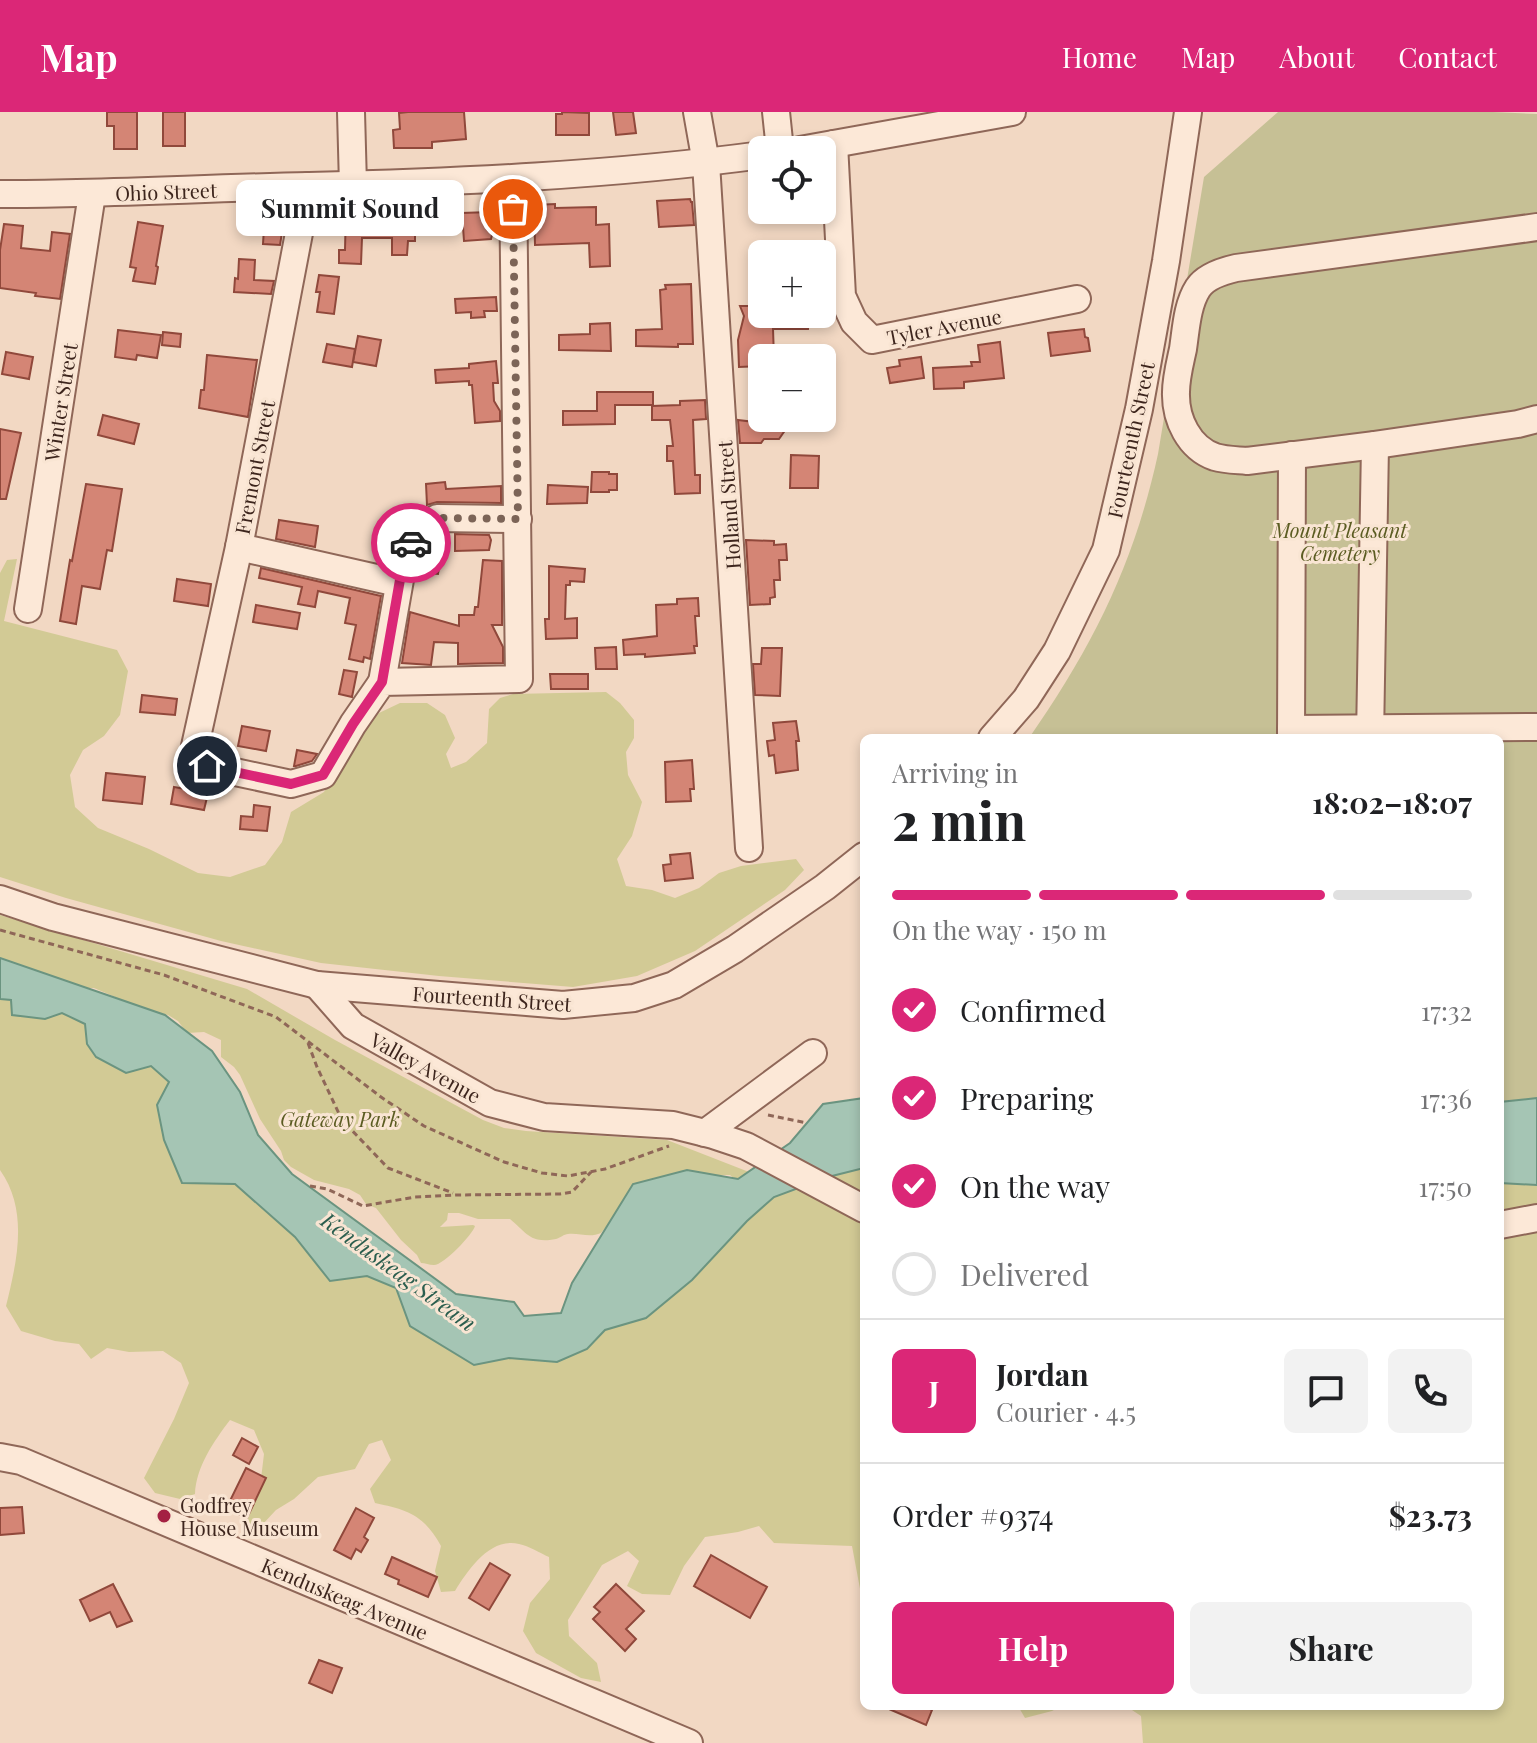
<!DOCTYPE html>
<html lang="en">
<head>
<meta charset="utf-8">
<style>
  body { margin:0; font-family:"Playfair Display",serif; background:#f2f2f2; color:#202124; height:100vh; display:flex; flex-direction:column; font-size:30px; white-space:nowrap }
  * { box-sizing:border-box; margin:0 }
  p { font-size:26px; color:#757577 }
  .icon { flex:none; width:44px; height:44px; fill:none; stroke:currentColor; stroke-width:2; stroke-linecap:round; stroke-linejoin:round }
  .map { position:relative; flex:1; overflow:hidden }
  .details { position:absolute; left:860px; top:622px; width:644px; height:976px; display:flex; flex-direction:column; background:#fff; border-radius:12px; box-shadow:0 4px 12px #0003 }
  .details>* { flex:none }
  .tools { position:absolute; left:748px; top:24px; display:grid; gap:16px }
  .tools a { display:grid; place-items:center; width:88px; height:88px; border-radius:12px; background:#fff; box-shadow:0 4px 12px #0003; font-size:40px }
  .pin { position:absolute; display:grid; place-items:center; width:68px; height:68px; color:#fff; margin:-34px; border:4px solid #fff; border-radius:50%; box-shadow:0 2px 8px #0007 }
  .courier { position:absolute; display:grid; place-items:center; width:80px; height:80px; margin:-40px; border:6px solid #db2777; border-radius:50%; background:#fff; color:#222; box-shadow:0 2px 10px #0007 }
  .bubble { position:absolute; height:56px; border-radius:12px; background:#fff; box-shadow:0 4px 12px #0003; font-size:26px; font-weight:700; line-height:56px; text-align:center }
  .overview em { font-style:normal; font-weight:700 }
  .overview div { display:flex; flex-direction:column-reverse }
  .overview { display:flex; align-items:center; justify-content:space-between; height:136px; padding:0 32px }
  h1 { font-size:52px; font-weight:700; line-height:60px }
  .bar { display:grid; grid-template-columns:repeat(4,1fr); gap:12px 8px; align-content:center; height:96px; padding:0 32px }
  .bar i { height:10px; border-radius:6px; background:#e0e0e0 }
  .bar .active { background:#db2777 }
  .bar p { grid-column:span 4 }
  .line { display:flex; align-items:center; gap:20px; padding:0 32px; border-top:2px solid #e0e0e0 }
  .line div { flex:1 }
  .round { display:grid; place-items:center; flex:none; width:84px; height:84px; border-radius:12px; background:#f2f2f2 }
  ol { padding:0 32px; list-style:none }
  li { display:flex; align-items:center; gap:24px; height:88px }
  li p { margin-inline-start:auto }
  li .icon { padding:8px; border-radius:50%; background:#db2777; color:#fff; stroke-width:4 }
  li:last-child { color:#757577 }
  li i { width:44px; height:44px; border:4px solid #e0e0e0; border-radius:50% }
  .button { display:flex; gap:16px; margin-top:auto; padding:16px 32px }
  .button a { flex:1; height:92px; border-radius:12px; background:#db2777; color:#fff; font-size:32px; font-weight:700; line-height:92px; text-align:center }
  .button a+a { background:#f2f2f2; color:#202124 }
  header { display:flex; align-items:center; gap:48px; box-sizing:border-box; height:112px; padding:0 40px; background:#db2777; color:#fff }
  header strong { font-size:38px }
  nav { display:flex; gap:44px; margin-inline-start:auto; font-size:28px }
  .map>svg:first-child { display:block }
  .green { fill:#d2ca95 }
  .cemetery { fill:#c6c095 }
  .water { fill:#a5c5b4; stroke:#6b9480; stroke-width:2 }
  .building { fill:#d48575; stroke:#90483b; stroke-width:2 }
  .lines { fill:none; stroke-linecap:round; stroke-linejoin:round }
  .minor-casing { stroke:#8f6758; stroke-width:30 }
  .path { stroke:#8f6758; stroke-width:3; stroke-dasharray:6 4; stroke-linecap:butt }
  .minor { stroke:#fce8d7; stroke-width:26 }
  .done { stroke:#7c6457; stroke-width:8; stroke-dasharray:0 14.4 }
  .route { stroke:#db2777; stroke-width:10 }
  .poi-dot { fill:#a42143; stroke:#f9e5d3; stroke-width:3 }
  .labels { text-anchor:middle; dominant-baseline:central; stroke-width:6; stroke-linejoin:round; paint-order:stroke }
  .street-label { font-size:20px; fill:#3d251d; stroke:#f9e5d3 }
  .park-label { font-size:20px; font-style:italic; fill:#5b5c22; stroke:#f9e5d3 }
  .poi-label { font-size:20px; fill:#3d251d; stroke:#f9e5d3; text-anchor:start }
  .water-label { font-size:22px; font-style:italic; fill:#2b5e4e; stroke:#f9e5d3 }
</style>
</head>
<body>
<header>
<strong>Map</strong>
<nav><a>Home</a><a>Map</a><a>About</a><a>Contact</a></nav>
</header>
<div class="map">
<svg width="1537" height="1631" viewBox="0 0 1537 1631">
  <rect width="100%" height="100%" fill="#f2d8c3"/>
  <g class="green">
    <path d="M17 447 4 509 117 538 128 559 120 603 104 624 83 638 70 663 75 695 98 716 149 737 198 761 230 765 265 753 282 730 291 700 324 680 358 622 379 601 400 591H427L445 603 455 626 446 642 451 656 466 650 487 631 489 597 500 586 513 582 606 580 620 591 634 608V626L626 640 628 663 642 690 632 724 617 747 626 774 652 778 675 786 699 776 719 761 741 754 796 747 804 758 785 778 695 839 637 864 573 875 439 864 321 851 221 829 66 786 0 765V461L7 448Z"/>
    <path d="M0 803 247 877 335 928 483 1008 504 1016 526 1019 667 1028 749 1060 738 1070 730 1063H667L642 1070 601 1121C590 1126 580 1121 568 1122 564 1122 560 1126 556 1127 530 1132 527 1121 510 1107H478L459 1101H448L447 1108 440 1115 473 1113 475 1114C473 1122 444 1153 434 1153 429 1153 425 1151 421 1151L417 1143 401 1128 376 1096 366 1092 360 1083 349 1077 314 1068 291 1055 284 1048 281 1039 260 1007 240 963 234 955 221 945V928L204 920 187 921 178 909 168 903 132 896 127 890 94 876H85L0 847Z"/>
    <path d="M0 887 11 888 45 907 61 901 86 912 87 932 151 954 169 971 182 1071 235 1072 295 1125 330 1169 367 1164 396 1176 410 1214 474 1253 509 1246 557 1250 587 1237 605 1218 646 1206 692 1168 747 1109 774 1085 828 1065 864 1056V1498L852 1434 774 1431 759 1414 738 1420 705 1425 684 1454 670 1483 642 1482 627 1474 639 1449 628 1439 602 1453 568 1508 569 1524 597 1551 601 1570 581 1566 536 1541 523 1519 530 1491 550 1467 549 1445C540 1441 529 1434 519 1432 490 1425 468 1458 455 1479L441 1480 435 1459 441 1434C424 1403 408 1398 375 1391L370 1377 391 1348 382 1328 369 1332 355 1357 318 1365 294 1387 276 1398 262 1413 247 1414 242 1401 260 1375 264 1342 254 1318 230 1308C214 1329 196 1355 195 1382L180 1387 155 1381 144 1366 174 1307 189 1271 181 1251 163 1239 129 1240 107 1236 91 1247 79 1232 55 1229 21 1219 6 1194C17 1149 29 1099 0 1058Z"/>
    <path d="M1500 1071 1537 1073V1631H1143L1141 1604 1126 1594H1500Z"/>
    <path d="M1018 1594H1061L1052 1599 1025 1606Z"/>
  </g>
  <path class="cemetery" d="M1278 0H1493L1537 2V986L1500 990V626H1029C1093 534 1134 452 1158 342L1204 65Z"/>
  <g class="water">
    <path d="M0 846 165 903 212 939 240 980 258 1023 292 1062 456 1182 514 1190 524 1204 561 1201 572 1171 633 1072 687 1058 738 1067 790 1031 823 992 864 986V1056L828 1065 774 1085 747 1109 692 1168 646 1206 605 1218 587 1237 557 1250 509 1246 474 1253 410 1214 396 1176 367 1164 330 1169 295 1125 235 1072 182 1071 164 1028 157 993 169 970 151 954 126 961 96 945 87 932 85 912 62 901 45 907 12 903 11 888 0 887Z"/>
    <path d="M1537 986V1073L1500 1071V990Z"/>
  </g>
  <g class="building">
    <path d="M107 0H137V37H114V14H107Z"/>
    <rect x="163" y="0" width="22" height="34"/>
    <path d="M408 0H464L466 27 432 30V36H394L393 18 400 17 399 1Z"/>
    <path d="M562 0 589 1V23H556V2H562Z"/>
    <path d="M613 0H633L636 21 616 23Z"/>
    <path d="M690 87 691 90H692L694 113 659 115 657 89Z"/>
    <path d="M555 92V96L596 95V113L609 112 610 154 590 155 589 131 535 133 534 93Z"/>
    <path d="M346 97H362V111L392 113V105H407V115H415V129H408L407 143H392V126H362L361 152 339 151V138H345Z"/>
    <path d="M265 100 285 102 280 133 263 132Z"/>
    <path d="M490 100 496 107 491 127 464 129 462 101Z"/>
    <path d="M138 110 163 114 156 154 158 155 155 172 133 169 136 156 130 155Z"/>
    <path d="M4 112 23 114 21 136 50 139 52 120 70 122 60 187 35 184 36 181 0 176V138Z"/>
    <path d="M239 147 255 148 254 168 274 169 271 182 234 180 235 166 238 167Z"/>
    <path d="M319 163 339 165 334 202 317 200 320 180H316Z"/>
    <path d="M691 172 693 232H678V235L636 234V218L662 217 660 178 666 177 665 173Z"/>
    <path d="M496 185 497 199H484L485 205 471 206V200L456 201 455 187Z"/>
    <path d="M740 194H762V202H809L808 217H773L774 246H762V254L739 255 738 228 744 204Z"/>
    <path d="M610 211 611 239 559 238V223L590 222V212Z"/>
    <path d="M1084 217 1085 225 1088 226 1090 239 1051 244 1048 221Z"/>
    <path d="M118 218 161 223 157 246 137 243 136 248 115 245Z"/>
    <path d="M163 220 181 222 180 235 162 233Z"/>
    <path d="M358 224 381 228 376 254 353 250Z"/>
    <path d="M1000 230 1004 266 964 270V276L934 277 933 256 972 254 971 250H980L978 233Z"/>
    <path d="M327 232 355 237 352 255 323 250Z"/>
    <path d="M6 240 33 245 29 267 2 262Z"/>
    <path d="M207 243 257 248 248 305 199 296 201 278H204Z"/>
    <path d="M921 245 924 266 890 271 887 256 900 254 899 248Z"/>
    <path d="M496 249 498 271H493L494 289 500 299V309L475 311 472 273H469V269L436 271 435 258 469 256V252Z"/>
    <path d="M597 280H653V293H615V312L563 313V299H597Z"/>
    <path d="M705 288 706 307 693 308 695 363H700V381L675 382 673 349H667V334H673L670 308H652V294L680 293V289Z"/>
    <path d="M103 303 139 312 134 332 98 323Z"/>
    <path d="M738 308 788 314 779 327H764L761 331H740Z"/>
    <path d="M0 317 21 321 6 387H0Z"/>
    <path d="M791 343 819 344 818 376H790Z"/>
    <path d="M592 360H609V362H617V378H609V380H591Z"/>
    <path d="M445 370 446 377 501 374V391L437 390 427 393 426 372Z"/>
    <path d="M86 372 122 377 112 439 107 438 100 477 82 474 76 512 60 509 70 448 72 449Z"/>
    <path d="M548 373 588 375 587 391 547 392Z"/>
    <path d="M279 408 318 414 315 435 276 427Z"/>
    <path d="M455 422 489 423 491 428 489 438 455 439Z"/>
    <path d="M746 428 774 429V433L786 432 787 448H779L780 468H774L775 485 770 486V492L750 493Z"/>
    <path d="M424 441 441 443 438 462 418 460 420 449Z"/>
    <path d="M483 448 502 449V513H492L503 535V551L458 552V531L434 530 431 553 402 551 410 500 459 514V503H474L475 495H478Z"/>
    <path d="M549 454 585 457 584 470 570 469V473H566L565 507 577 506V526L546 527 545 507H549Z"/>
    <path d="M261 456 381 484 370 547 364 545 363 550 349 547 356 513 345 511 350 486 318 479 315 495 298 492 302 475 259 466Z"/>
    <path d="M177 467 211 472 208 494 174 489Z"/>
    <path d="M698 486 699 504H695L697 534H694L695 541 645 545V542L624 543 623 528 657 524 656 493 677 492V487Z"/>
    <path d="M256 493 300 501 297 517 253 510Z"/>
    <path d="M616 535 617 557H596L595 536Z"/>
    <path d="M762 536H782L780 584 755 583 753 552H761Z"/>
    <path d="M344 558 357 560 352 585 339 582Z"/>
    <path d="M550 562H588V577H551Z"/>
    <path d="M142 583 177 587 175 603 140 600Z"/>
    <path d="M796 609 799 629H796L798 658 776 661 774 643 769 644 767 629 775 628 773 611Z"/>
    <path d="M242 614 270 619 266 639 238 634Z"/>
    <path d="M297 638 317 642 312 649 296 654H294Z"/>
    <path d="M692 648 694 677H690L691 689 666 690 665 650Z"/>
    <path d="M106 661 145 665 142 692 103 688Z"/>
    <path d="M174 675 208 681 204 698 171 692Z"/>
    <path d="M254 693 270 695 267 719 240 717 241 704 253 705Z"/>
    <path d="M690 741 693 766 665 769 663 753 671 752 670 743Z"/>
    <path d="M242 1326 258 1335 249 1352 233 1343Z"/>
    <path d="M246 1356 266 1366 247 1406 226 1397Z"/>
    <path d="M22 1395 24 1421 0 1423V1396Z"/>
    <path d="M356 1396 374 1406 364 1425 368 1428 361 1440 356 1437 351 1447 334 1438Z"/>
    <path d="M711 1443 767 1475 750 1506 694 1474Z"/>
    <path d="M392 1445 437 1465 428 1485 398 1472 399 1468 385 1462Z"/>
    <path d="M490 1451 510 1463 489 1498 469 1486Z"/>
    <path d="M113 1472 132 1509 117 1515 110 1500 90 1509 80 1488Z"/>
    <path d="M616 1472 644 1499 626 1517 636 1527 625 1539 593 1507 600 1500 594 1495Z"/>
    <path d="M319 1548 342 1556 332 1581 309 1571Z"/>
    <path d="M882 1594H923L932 1598 926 1613Z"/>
  </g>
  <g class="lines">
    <g class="minor-casing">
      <g id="minor">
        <path d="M351 0 353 73"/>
        <path d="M697 0 706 51 749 736"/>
        <path d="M776 0 780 38"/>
        <path d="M834 32 842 184 854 210 872 228 1077 187"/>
        <path d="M800 38 1012 0"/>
        <path d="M308 74 239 435 195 634 207 654 291 672 323 663 353 612 382 570 519 567 513 67"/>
        <path d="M0 82C103 82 206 76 309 74 460 70 612 63 762 43"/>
        <path d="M1537 115 1236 156C1223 159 1206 164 1198 176 1187 193 1186 217 1183 237 1180 251 1176 266 1176 280 1175 307 1189 336 1215 345 1225 348 1236 348 1247 349L1375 333 1518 312 1537 307"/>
        <path d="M239 435 398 471"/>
        <path d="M28 497 92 82"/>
        <path d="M382 570 404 445 415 423 437 406 518 407"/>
        <path d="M1291 617 1537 615"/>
        <path d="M992 626 1026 587 1057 539 1106 438 1139 297 1166 149 1188 0"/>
        <path d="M1291 626 1292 343"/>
        <path d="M1370 626 1375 333"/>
        <path d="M0 787 53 805 317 873 563 893 634 886 674 873 735 837 825 775 864 744"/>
        <path d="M317 873 353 914 490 991 544 1005 673 1013 713 1023 746 1034 864 1097"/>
        <path d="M705 1021 813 941"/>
        <path d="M1500 1113 1537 1106"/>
        <path d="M0 1345 21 1349 689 1631"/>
      </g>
    </g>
    <g class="path">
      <path d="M0 818 164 863 276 905 381 985 424 1014 504 1050 542 1061 568 1064 605 1057 669 1034"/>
      <path d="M308 931 317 955 342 1008 388 1056 453 1081"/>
      <path d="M768 1003 807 1011"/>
      <path d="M310 1074 327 1077 363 1094 415 1085 456 1083 560 1082 572 1080 591 1060"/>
    </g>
    <use href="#minor" class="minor"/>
  </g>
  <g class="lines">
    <path class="done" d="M411 431 415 423 437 406 518 407 513 97"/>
    <path class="route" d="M207 654 291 672 323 663 353 612 382 570 404 445 411 431"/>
  </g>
  <circle class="poi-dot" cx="164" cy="1404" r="8"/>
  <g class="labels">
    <g class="street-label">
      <text transform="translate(166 79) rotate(-2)">Ohio Street</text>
      <text transform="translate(944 214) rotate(-11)">Tyler Avenue</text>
      <text transform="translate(60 290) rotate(-81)">Winter Street</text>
      <text transform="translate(1130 328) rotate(-78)">Fourteenth Street</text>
      <text transform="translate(254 355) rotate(-79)">Fremont Street</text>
      <text transform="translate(728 393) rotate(-94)">Holland Street</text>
      <text transform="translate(492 886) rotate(4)">Fourteenth Street</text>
      <text transform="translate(426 955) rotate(29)">Valley Avenue</text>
      <text transform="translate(345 1486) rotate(23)">Kenduskeag Avenue</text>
    </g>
    <g class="park-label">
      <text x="1340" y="417">Mount Pleasant<tspan x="1340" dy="23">Cemetery</tspan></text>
      <text x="340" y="1006">Gateway Park</text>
    </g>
    <g class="poi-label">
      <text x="180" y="1392">Godfrey<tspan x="180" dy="23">House Museum</tspan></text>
    </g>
    <g class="water-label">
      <text transform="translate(399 1159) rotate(36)">Kenduskeag Stream</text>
    </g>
  </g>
</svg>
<div class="tools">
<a><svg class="icon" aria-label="locate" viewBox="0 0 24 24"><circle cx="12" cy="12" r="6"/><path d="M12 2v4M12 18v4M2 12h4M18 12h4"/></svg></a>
<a>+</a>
<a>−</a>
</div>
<div class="pin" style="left:513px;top:97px;background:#ea580c"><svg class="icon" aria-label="bag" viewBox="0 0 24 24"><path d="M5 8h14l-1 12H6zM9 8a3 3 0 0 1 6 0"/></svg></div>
<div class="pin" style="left:207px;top:654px;background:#1f2937"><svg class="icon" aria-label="home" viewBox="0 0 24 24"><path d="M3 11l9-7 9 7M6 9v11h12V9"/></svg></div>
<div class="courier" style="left:411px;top:431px"><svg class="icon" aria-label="car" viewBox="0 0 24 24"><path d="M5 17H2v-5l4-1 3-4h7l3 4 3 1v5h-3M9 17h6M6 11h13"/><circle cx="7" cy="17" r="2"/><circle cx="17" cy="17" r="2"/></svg></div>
<div class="bubble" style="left:236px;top:68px;width:228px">Summit Sound</div>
<section class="details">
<div class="overview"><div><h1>2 min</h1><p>Arriving in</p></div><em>18:02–18:07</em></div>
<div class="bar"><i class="active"></i><i class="active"></i><i class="active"></i><i></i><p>On the way · 150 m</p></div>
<ol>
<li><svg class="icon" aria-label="check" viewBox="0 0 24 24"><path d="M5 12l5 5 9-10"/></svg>Confirmed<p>17:32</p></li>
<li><svg class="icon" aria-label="check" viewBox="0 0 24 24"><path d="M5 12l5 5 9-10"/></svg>Preparing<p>17:36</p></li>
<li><svg class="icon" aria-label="check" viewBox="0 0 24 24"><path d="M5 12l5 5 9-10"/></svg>On the way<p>17:50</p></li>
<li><i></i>Delivered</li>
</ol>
<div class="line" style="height:144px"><b class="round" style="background:#db2777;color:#fff">J</b><div><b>Jordan</b><p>Courier · 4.5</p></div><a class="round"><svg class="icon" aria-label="chat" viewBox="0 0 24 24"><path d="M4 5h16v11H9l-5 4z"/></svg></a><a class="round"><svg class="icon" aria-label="phone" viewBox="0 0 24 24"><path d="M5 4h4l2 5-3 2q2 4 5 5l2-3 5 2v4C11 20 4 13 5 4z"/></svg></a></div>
<div class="line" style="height:104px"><div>Order #9374</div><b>$23.73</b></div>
<div class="button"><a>Help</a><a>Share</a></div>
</section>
</div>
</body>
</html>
